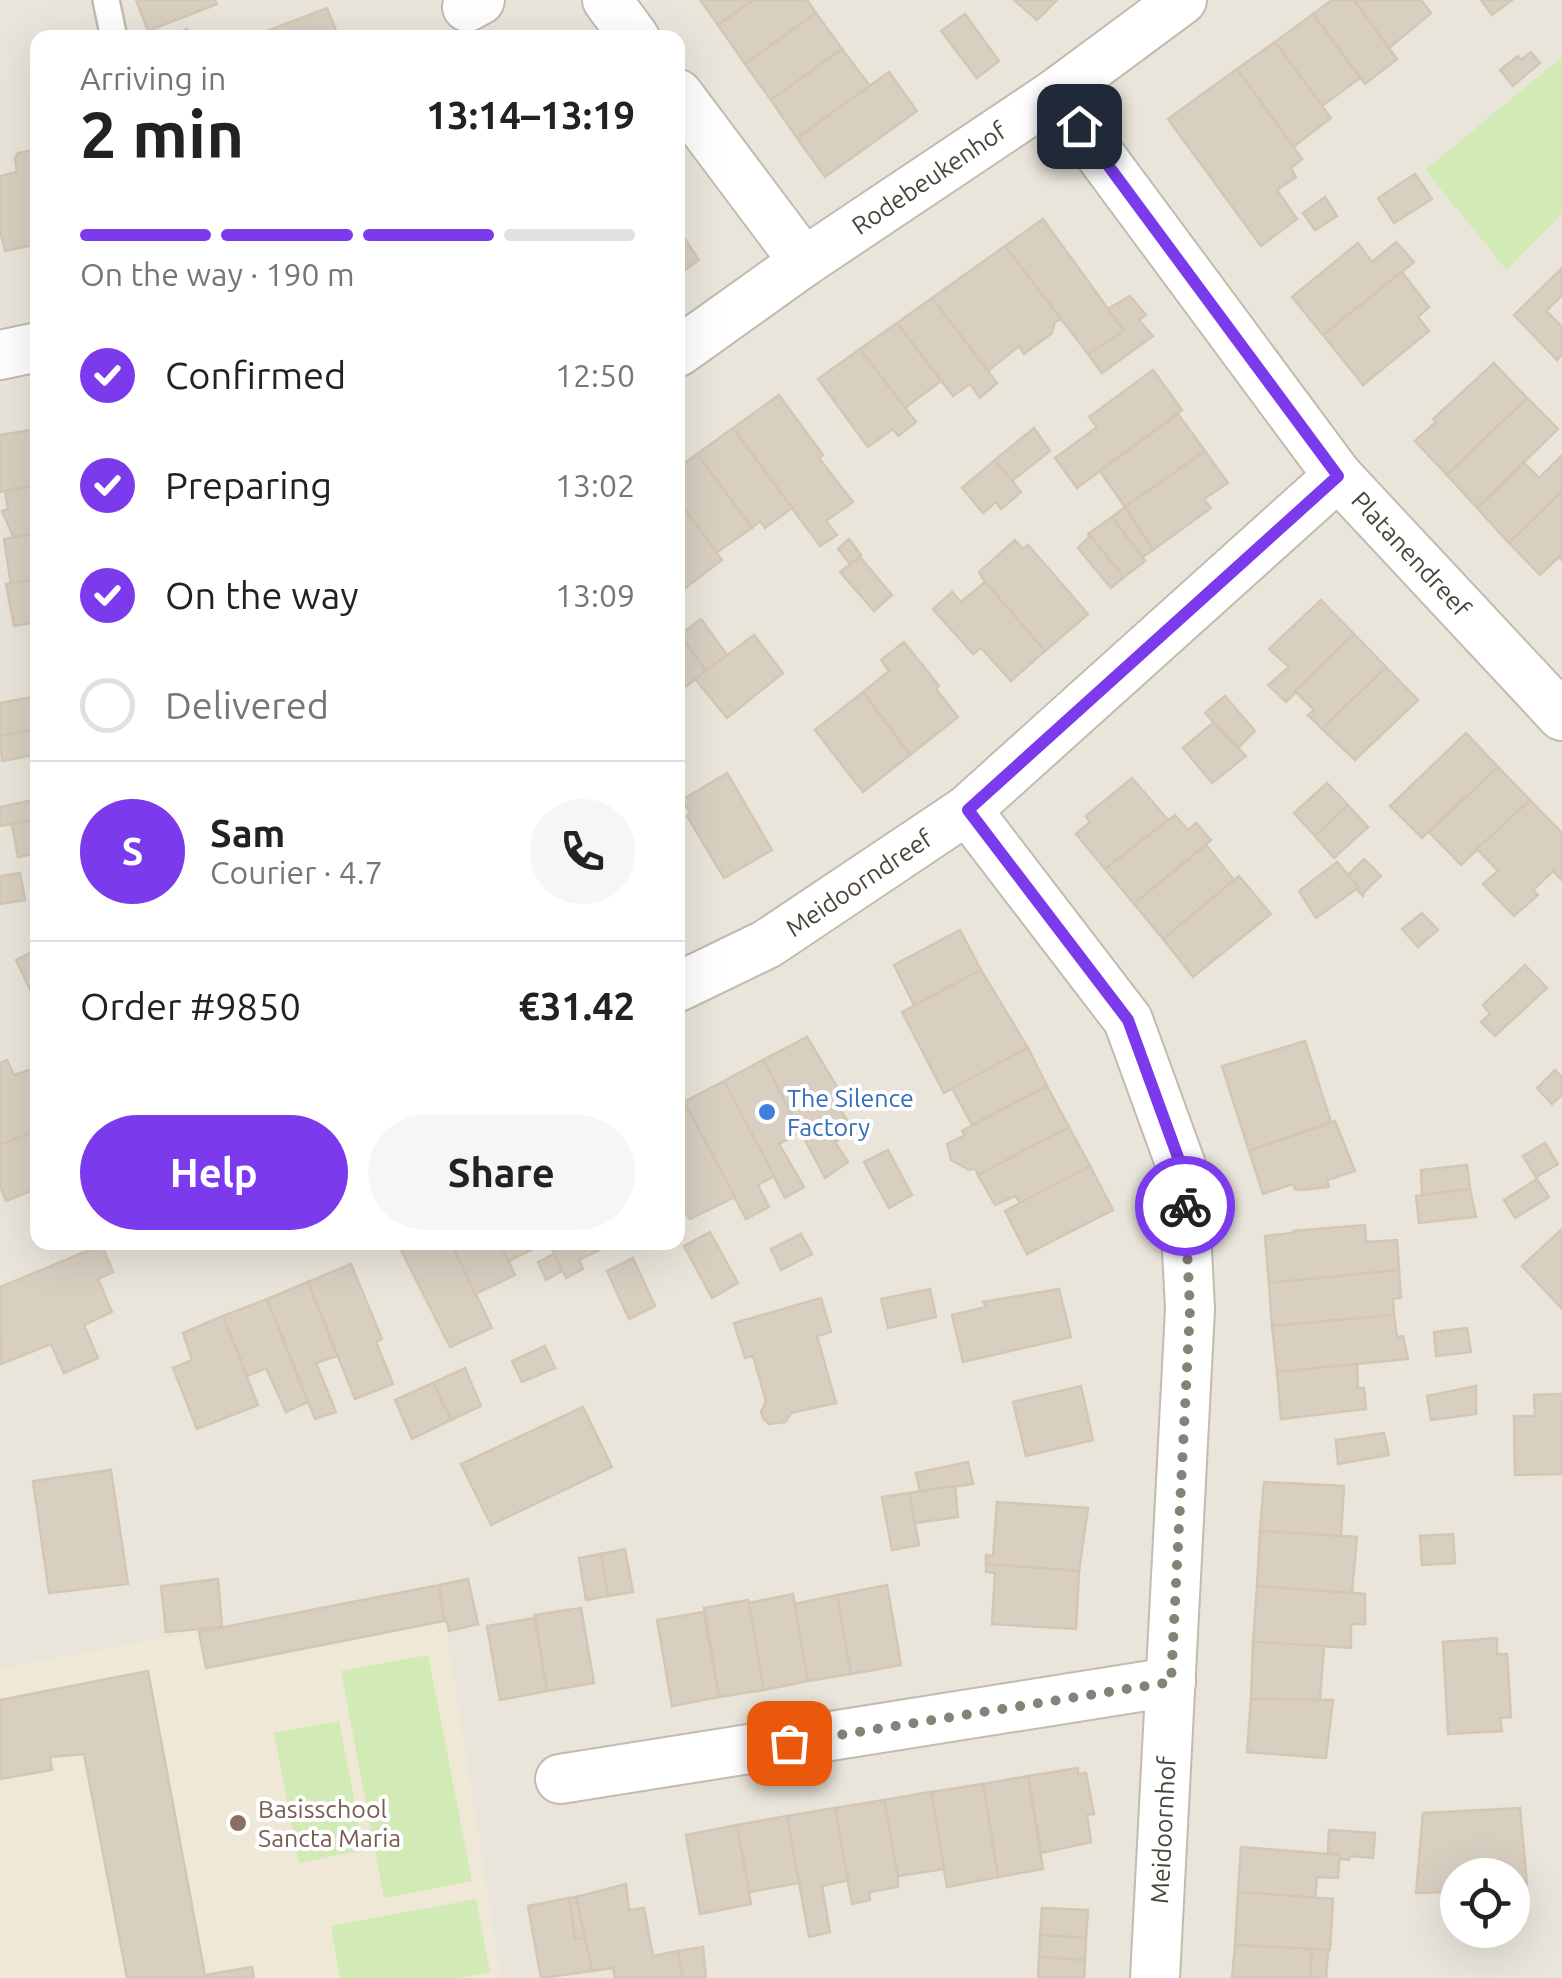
<!DOCTYPE html>
<html lang="en">
<head>
<meta charset="utf-8">
<style>
  body { margin:0; font-family:Ubuntu,sans-serif; background:#f6f6f6; color:#222; height:100vh; display:flex; flex-direction:column; font-size:38px; white-space:nowrap }
  * { box-sizing:border-box; margin:0 }
  p { font-size:32px; color:#767676 }
  .icon { flex:none; width:55px; height:55px; fill:none; stroke:currentColor; stroke-width:2; stroke-linecap:round; stroke-linejoin:round }
  .map { position:relative; flex:1; overflow:hidden }
  .details { position:absolute; left:30px; top:30px; width:655px; height:1220px; display:flex; flex-direction:column; background:#fff; border-radius:20px; box-shadow:0 10px 40px #0002 }
  .details>* { flex:none }
  .buttons { position:absolute; left:1440px; top:1858px; display:grid; gap:20px }
  .buttons a { display:grid; place-items:center; width:90px; height:90px; border-radius:50%; background:#fff; box-shadow:0 10px 40px #0002; font-size:50px }
  .pin { position:absolute; display:grid; place-items:center; width:85px; height:85px; color:#fff; margin:-42px; border-radius:20px; box-shadow:0 5px 15px #0006 }
  .courier { position:absolute; display:grid; place-items:center; width:100px; height:100px; margin:-50px; border:8px solid #7c3aed; border-radius:50%; background:#fff; color:#222; box-shadow:0 2px 12px #0007 }
  .summary em { font-style:normal; font-weight:700 }
  .summary div { display:flex; flex-direction:column-reverse }
  .summary { display:flex; align-items:center; justify-content:space-between; height:170px; padding:0 50px }
  h1 { font-size:65px; font-weight:700; line-height:75px }
  .bar { display:grid; grid-template-columns:repeat(4,1fr); gap:15px 10px; align-content:center; height:120px; padding:0 50px }
  .bar i { height:12px; border-radius:8px; background:#e0e0e0 }
  .bar .current { background:#7c3aed }
  .bar p { grid-column:span 4 }
  .line { display:flex; align-items:center; gap:25px; padding:0 50px; border-top:2px solid #e0e0e0 }
  .line div { flex:1 }
  .round { display:grid; place-items:center; flex:none; width:105px; height:105px; border-radius:52px; background:#f6f6f6 }
  ol { padding:0 50px; list-style:none }
  li { display:flex; align-items:center; gap:30px; height:110px }
  li p { margin-inline-start:auto }
  li .icon { padding:10px; border-radius:50%; background:#7c3aed; color:#fff; stroke-width:4 }
  li:last-child { color:#767676 }
  li i { width:55px; height:55px; border:5px solid #e0e0e0; border-radius:50% }
  .cta { display:flex; gap:20px; margin-top:auto; padding:20px 50px }
  .cta a { flex:1; height:115px; border-radius:60px; background:#7c3aed; color:#fff; font-size:40px; font-weight:700; line-height:115px; text-align:center }
  .cta a+a { background:#f6f6f6; color:#222 }
  .map>svg:first-child { display:block }
  .residential { fill:#eae5da; fill-rule:evenodd }
  .education { fill:#efe8d6 }
  .green { fill:#d2eab5 }
  .building { fill:#d8cfc1; stroke:#d3c7b4; stroke-width:2.5 }
  .lines { fill:none; stroke-linecap:round; stroke-linejoin:round }
  .lane-casing { stroke:#c2bbae; stroke-width:30 }
  .street-casing { stroke:#c2bbae; stroke-width:52 }
  .lane { stroke:#fff; stroke-width:25 }
  .street { stroke:#fff; stroke-width:48 }
  .done { stroke:#878178; stroke-width:10; stroke-dasharray:0 18 }
  .route { stroke:#7c3aed; stroke-width:12 }
  .shop-dot { fill:#3f7fe0; stroke:#fff; stroke-width:4 }
  .education-dot { fill:#8d6e63; stroke:#fff; stroke-width:4 }
  .labels { text-anchor:middle; dominant-baseline:central; stroke-width:8; stroke-linejoin:round; paint-order:stroke }
  .street-label { font-size:25px; fill:#4b4439; stroke:#fff }
  .shop-label { font-size:25px; fill:#366cbe; stroke:#fff; text-anchor:start }
  .education-label { font-size:25px; fill:#785e54; stroke:#fff; text-anchor:start }
</style>
</head>
<body>
<div class="map">
<svg width="1562" height="1978" viewBox="0 0 1562 1978">
  <rect width="100%" height="100%" fill="#f6f3ec"/>
  <path class="residential" d="M0 0H1562V1978H0ZM38 38H678V1242H38ZM1458 1875H1512V1930H1458Z"/>
  <path class="education" d="M439 1585 501 1978H0V1669Z"/>
  <g class="green">
    <path d="M1562 57V213L1507 270 1425 170Z"/>
    <path d="M428 1655 472 1881 384 1898 341 1671Z"/>
    <path d="M339 1721 364 1850 299 1863 274 1733Z"/>
    <path d="M476 1899 490 1972 459 1978H340L331 1926Z"/>
  </g>
  <g class="building">
    <path d="M136 0H215L217 4 148 31Z"/>
    <path d="M700 0H753L718 25Z"/>
    <path d="M753 0H807L816 13 745 64 718 25Z"/>
    <path d="M1014 0H1057L1037 20Z"/>
    <path d="M1332 0H1354L1397 59 1365 84 1313 14Z"/>
    <path d="M1354 0H1421L1431 13 1389 48Z"/>
    <path d="M1481 0H1512L1492 15Z"/>
    <path d="M327 8 339 38H264L262 33Z"/>
    <path d="M816 13 842 49 771 100 745 64Z"/>
    <path d="M965 14 999 61 977 78 941 31Z"/>
    <path d="M1313 14 1360 78 1322 106 1275 42Z"/>
    <path d="M187 29 191 38H165Z"/>
    <path d="M1275 42 1331 118 1293 147 1237 69Z"/>
    <path d="M842 49 870 86 797 138 771 100Z"/>
    <path d="M1531 52 1540 63 1513 86 1500 70 1518 56 1521 60Z"/>
    <path d="M1237 69 1302 159 1291 168 1296 177 1277 190 1297 219 1261 246 1168 119Z"/>
    <path d="M889 72 917 111 825 177 797 138Z"/>
    <path d="M38 149V244L5 251 0 231V176L17 172 15 158 18 153Z"/>
    <path d="M1415 174 1432 199 1394 223 1378 198Z"/>
    <path d="M1325 197 1337 216 1315 230 1303 213Z"/>
    <path d="M1043 219 1124 331 1088 354 1005 246Z"/>
    <path d="M678 229 699 260 678 275Z"/>
    <path d="M1396 242 1414 262 1323 335 1292 297 1358 243 1372 262Z"/>
    <path d="M1005 246 1061 319 1055 322 1052 333 1024 354 1019 346 988 371 932 298Z"/>
    <path d="M1562 268V295L1546 311 1562 327V354L1557 360 1514 315Z"/>
    <path d="M1402 272 1429 307 1418 317 1429 331 1363 385 1323 335Z"/>
    <path d="M1130 296 1146 315 1139 320 1153 336 1102 373 1088 354 1124 331 1108 309Z"/>
    <path d="M932 298 997 383 980 398 970 384 953 396 897 323Z"/>
    <path d="M897 323 941 381 905 408 860 349Z"/>
    <path d="M860 349 916 422 898 436 893 429 868 447 818 379Z"/>
    <path d="M1494 363 1527 398 1447 475 1415 441 1436 422 1433 419Z"/>
    <path d="M1153 370 1182 410 1077 488 1055 458 1097 427 1089 417Z"/>
    <path d="M779 395 823 455 819 458 853 502 826 521 837 535 820 546 733 428Z"/>
    <path d="M1527 398 1558 429 1477 508 1447 475Z"/>
    <path d="M1178 414 1205 451 1125 507 1100 471Z"/>
    <path d="M733 428 792 508 765 528 760 521 752 528 697 454Z"/>
    <path d="M1034 428 1050 451 1012 481 995 460Z"/>
    <path d="M38 429V485L0 492V435Z"/>
    <path d="M1205 451 1228 483 1204 499 1211 508 1153 550 1125 507Z"/>
    <path d="M697 454 752 528 716 553 678 500V468Z"/>
    <path d="M1562 455V491L1509 543 1477 508 1524 463 1539 478Z"/>
    <path d="M995 460 1021 492 1001 509 996 502 983 513 962 488Z"/>
    <path d="M38 485V533L14 538 2 511 8 509 5 491Z"/>
    <path d="M1562 491V560L1559 557 1540 575 1509 543Z"/>
    <path d="M678 500 722 560 684 589 678 581Z"/>
    <path d="M1125 507 1153 550 1142 557 1112 517Z"/>
    <path d="M1112 517 1145 561 1124 577 1088 534Z"/>
    <path d="M38 533V579L11 584 4 539Z"/>
    <path d="M1090 536 1124 577 1111 588 1078 548Z"/>
    <path d="M849 539 861 555 850 564 838 549Z"/>
    <path d="M1015 540 1023 549 1028 545 1088 614 1045 651 985 582 979 572Z"/>
    <path d="M860 557 892 595 874 611 840 572Z"/>
    <path d="M38 579V622L14 626 6 584Z"/>
    <path d="M985 582 1045 651 1011 681 981 648 973 654 933 609 952 592 961 602Z"/>
    <path d="M1321 600 1354 634 1286 702 1268 685 1289 667 1269 649Z"/>
    <path d="M701 619 727 655 706 671 680 635Z"/>
    <path d="M1354 634 1386 667 1322 729 1308 715 1314 710 1295 691Z"/>
    <path d="M680 635 706 671 685 687 678 678V636Z"/>
    <path d="M754 635 783 673 727 718 695 679Z"/>
    <path d="M904 642 939 686 936 689 958 717 910 755 863 692 889 671 881 660Z"/>
    <path d="M1386 667 1418 700 1355 760 1322 729Z"/>
    <path d="M863 692 910 755 863 792 815 730Z"/>
    <path d="M38 696V729L0 736V703Z"/>
    <path d="M1225 696 1255 731 1238 748 1205 713Z"/>
    <path d="M1213 723 1246 756 1212 783 1183 748Z"/>
    <path d="M38 729V754L2 761 0 736Z"/>
    <path d="M1466 733 1498 767 1422 838 1390 806Z"/>
    <path d="M1498 767 1530 800 1461 865 1429 832Z"/>
    <path d="M727 773 772 850 724 878 687 816 691 814 682 800Z"/>
    <path d="M1132 778 1168 820 1105 869 1076 834 1090 822 1086 816Z"/>
    <path d="M1327 783 1348 805 1315 836 1294 813Z"/>
    <path d="M38 799V819L0 826V807Z"/>
    <path d="M1530 800 1562 833V880L1553 871 1533 890 1538 895 1514 916 1483 884 1498 871 1477 849Z"/>
    <path d="M1348 805 1368 827 1334 858 1315 836Z"/>
    <path d="M1175 815 1188 830 1196 823 1211 840 1134 904 1105 869Z"/>
    <path d="M38 819V853L18 857 12 824Z"/>
    <path d="M1206 845 1234 880 1163 939 1134 904Z"/>
    <path d="M1364 859 1381 876 1364 892 1363 896 1356 889 1359 887 1348 875Z"/>
    <path d="M1337 862 1359 887 1316 918 1299 891Z"/>
    <path d="M20 873 25 900 0 904V876Z"/>
    <path d="M1239 876 1271 914 1193 977 1163 939Z"/>
    <path d="M1422 913 1438 930 1418 947 1402 929Z"/>
    <path d="M960 930 981 970 914 1005 894 965Z"/>
    <path d="M38 949V1006L16 960Z"/>
    <path d="M1525 965 1547 988 1495 1036 1481 1022 1490 1014 1483 1005Z"/>
    <path d="M981 970 1028 1048 944 1093 902 1012Z"/>
    <path d="M807 1037 845 1100 841 1102 844 1107 840 1109 854 1132 835 1142 848 1162 825 1178 763 1060Z"/>
    <path d="M1305 1041 1331 1122 1249 1151 1222 1066Z"/>
    <path d="M1028 1048 1047 1086 972 1125 952 1088Z"/>
    <path d="M7 1060 14 1075 32 1069 38 1080V1130L0 1145V1063Z"/>
    <path d="M763 1060 801 1132 779 1144 804 1187 785 1198 724 1081Z"/>
    <path d="M1555 1070 1562 1077V1095L1552 1104 1537 1088Z"/>
    <path d="M724 1081 774 1176 758 1185 769 1207 746 1219 684 1102Z"/>
    <path d="M1047 1086 1069 1127 978 1175 975 1168 969 1170 951 1160 947 1144 965 1135 962 1131Z"/>
    <path d="M684 1102 735 1197 690 1219 678 1201V1106Z"/>
    <path d="M1335 1121 1355 1171 1327 1180 1329 1187 1300 1190 1295 1189 1293 1184 1263 1194 1249 1151Z"/>
    <path d="M1069 1127 1090 1166 1020 1203 1015 1196 995 1205 978 1175Z"/>
    <path d="M38 1130V1188L6 1201 0 1186V1145Z"/>
    <path d="M1545 1143 1558 1164 1536 1177 1523 1156Z"/>
    <path d="M888 1150 912 1195 889 1208 864 1162Z"/>
    <path d="M1467 1165 1470 1189 1422 1195 1421 1170Z"/>
    <path d="M1090 1166 1113 1210 1027 1254 1005 1211Z"/>
    <path d="M1537 1179 1549 1197 1515 1218 1504 1200Z"/>
    <path d="M1470 1189 1476 1217 1419 1223 1416 1196Z"/>
    <path d="M1365 1225 1366 1242 1397 1240 1399 1270 1269 1283 1265 1236 1293 1233V1231Z"/>
    <path d="M1562 1229V1309L1522 1266Z"/>
    <path d="M710 1232 738 1283 712 1298 684 1246Z"/>
    <path d="M801 1234 812 1254 781 1270 771 1249Z"/>
    <path d="M401 1242H451L492 1328 450 1347 398 1244Z"/>
    <path d="M451 1242H500L515 1275 475 1294Z"/>
    <path d="M500 1242H548L508 1261Z"/>
    <path d="M549 1242H599L603 1248 579 1260 583 1269 566 1278Z"/>
    <path d="M102 1245 113 1272 98 1279 112 1312 84 1325 98 1358 64 1373 51 1344 1 1364 0 1287Z"/>
    <path d="M554 1254 562 1271 546 1280 538 1262Z"/>
    <path d="M633 1258 655 1306 629 1319 607 1271Z"/>
    <path d="M351 1264 382 1339 376 1342 393 1384 355 1399 308 1282Z"/>
    <path d="M1399 1270 1401 1298 1393 1299 1394 1315 1272 1326 1269 1283Z"/>
    <path d="M308 1282 337 1356 316 1363 336 1412 315 1419 267 1299Z"/>
    <path d="M930 1289 936 1317 888 1328 881 1299Z"/>
    <path d="M1059 1289 1071 1337 963 1362 952 1315 986 1307 983 1302Z"/>
    <path d="M821 1298 831 1332 817 1336 836 1403 791 1413 785 1422 769 1424 763 1418 761 1412 766 1401 753 1356 745 1358 734 1323Z"/>
    <path d="M267 1299 308 1402 286 1412 266 1368 247 1376 223 1316Z"/>
    <path d="M1394 1315 1397 1337 1403 1336 1408 1359 1277 1372 1272 1326Z"/>
    <path d="M223 1316 258 1405 197 1429 173 1368 192 1360 183 1333Z"/>
    <path d="M1467 1328 1471 1352 1436 1356 1434 1332Z"/>
    <path d="M545 1346 555 1368 522 1382 512 1361Z"/>
    <path d="M1357 1364 1358 1388H1364L1366 1409 1281 1419 1277 1372Z"/>
    <path d="M465 1368 481 1406 451 1420 433 1383Z"/>
    <path d="M433 1383 451 1420 412 1439 395 1400Z"/>
    <path d="M1081 1386 1093 1440 1026 1456 1013 1402Z"/>
    <path d="M1476 1386V1414L1431 1420 1427 1396Z"/>
    <path d="M1562 1394V1474L1515 1475 1514 1416H1535L1534 1395Z"/>
    <path d="M583 1407 612 1467 491 1525 461 1464Z"/>
    <path d="M1384 1433 1389 1455 1338 1464 1336 1440Z"/>
    <path d="M968 1462 973 1484 920 1491 916 1473Z"/>
    <path d="M111 1470 128 1584 49 1593 33 1481Z"/>
    <path d="M1264 1482 1344 1486 1341 1536 1260 1531Z"/>
    <path d="M955 1486 958 1517 915 1523 909 1493Z"/>
    <path d="M909 1493 919 1545 892 1550 882 1497Z"/>
    <path d="M997 1502 1088 1508 1079 1571 986 1564V1555L993 1556Z"/>
    <path d="M1260 1531 1357 1537 1352 1593 1257 1586Z"/>
    <path d="M1453 1534 1455 1563 1422 1565 1420 1536Z"/>
    <path d="M625 1549 633 1592 608 1596 601 1554Z"/>
    <path d="M601 1554 608 1596 586 1600 579 1558Z"/>
    <path d="M986 1564 1079 1571 1076 1629 992 1624 995 1573 986 1572Z"/>
    <path d="M218 1579 222 1627 166 1632 161 1586Z"/>
    <path d="M468 1579 478 1624 449 1631 447 1621H444L439 1585Z"/>
    <path d="M439 1585 444 1621 206 1668 199 1632Z"/>
    <path d="M887 1585 901 1665 851 1674 837 1595Z"/>
    <path d="M1257 1586 1365 1594V1624H1351V1648L1253 1642Z"/>
    <path d="M793 1594 808 1681 764 1690 748 1603Z"/>
    <path d="M837 1595 851 1674 808 1681 795 1604Z"/>
    <path d="M748 1600 764 1690 719 1697 704 1608Z"/>
    <path d="M581 1608 594 1683 547 1691 534 1615Z"/>
    <path d="M704 1612 719 1697 672 1706 657 1620Z"/>
    <path d="M535 1618 547 1691 500 1700 487 1626Z"/>
    <path d="M1497 1638V1654H1507L1511 1717 1500 1718 1502 1731 1448 1734 1443 1642Z"/>
    <path d="M1253 1642 1324 1646 1320 1700 1251 1699Z"/>
    <path d="M148 1671 205 1975 252 1967 254 1978H127L84 1754 50 1757 52 1770 0 1779V1700Z"/>
    <path d="M1251 1699 1333 1700 1326 1758 1247 1752Z"/>
    <path d="M1078 1768V1774L1086 1773 1094 1814 1087 1815 1091 1842 1041 1853 1028 1776Z"/>
    <path d="M1028 1776 1043 1869 998 1877 983 1784Z"/>
    <path d="M983 1784 998 1877 947 1887 931 1792Z"/>
    <path d="M931 1792 944 1869 898 1876 884 1800Z"/>
    <path d="M884 1800 898 1876V1887L869 1892 870 1900 852 1904 835 1808Z"/>
    <path d="M835 1808 848 1880 822 1886 830 1932 809 1937 787 1816Z"/>
    <path d="M1520 1808 1527 1884 1512 1885V1875H1458V1929H1452L1451 1892 1416 1893 1423 1813Z"/>
    <path d="M787 1816 799 1883 749 1892 737 1825Z"/>
    <path d="M737 1825 751 1904 700 1914 686 1835Z"/>
    <path d="M1329 1830 1375 1833 1373 1858 1350 1856 1349 1860 1339 1859 1340 1855 1328 1853Z"/>
    <path d="M1241 1847 1340 1855 1338 1878 1317 1877 1315 1898 1238 1892Z"/>
    <path d="M626 1884 629 1910 644 1908 653 1956 678 1951 683 1978H615L613 1968 592 1971 576 1897Z"/>
    <path d="M1238 1892 1333 1899 1330 1950 1235 1945Z"/>
    <path d="M576 1897 585 1938 575 1939 569 1898Z"/>
    <path d="M569 1898 575 1939 585 1938 592 1971 541 1978 528 1906Z"/>
    <path d="M1042 1908 1088 1910 1086 1938 1040 1935Z"/>
    <path d="M1040 1935 1086 1938 1085 1960 1039 1957Z"/>
    <path d="M1235 1945 1312 1949 1310 1978H1232Z"/>
    <path d="M703 1947 706 1978H683L678 1951Z"/>
    <path d="M1312 1949 1328 1950 1326 1978H1310Z"/>
    <path d="M1039 1957 1085 1960 1084 1978H1038Z"/>
  </g>
  <g class="lines">
    <g class="lane-casing">
      <path id="lane" d="M106 0 114 38"/>
    </g>
    <g class="street-casing">
      <g id="street">
        <path d="M607 0 635 38"/>
        <path d="M467 7 480 0"/>
        <path d="M678 94 804 262"/>
        <path d="M1055 94 1338 476 1562 716"/>
        <path d="M678 352 804 262 1055 94 1182 0"/>
        <path d="M0 355 38 347"/>
        <path d="M967 810 1128 1020 1183 1171 1190 1309 1155 1978"/>
        <path d="M678 987 767 944 967 810 1338 476"/>
        <path d="M560 1779 1171 1682"/>
      </g>
    </g>
    <use href="#lane" class="lane"/>
    <use href="#street" class="street"/>
  </g>
  <g class="lines">
    <path class="done" d="M789 1743 1171 1682 1190 1310 1185 1206"/>
    <path class="route" d="M1079 126 1338 476 968 810 1128 1020 1183 1171 1185 1206"/>
  </g>
  <circle class="shop-dot" cx="767" cy="1112" r="10"/>
  <circle class="education-dot" cx="238" cy="1823" r="10"/>
  <g class="labels">
    <g class="street-label">
      <text transform="translate(929 178) rotate(-34)">Rodebeukenhof</text>
      <text transform="translate(1411 554) rotate(47)">Platanendreef</text>
      <text transform="translate(859 883) rotate(-34)">Meidoorndreef</text>
      <text transform="translate(1163 1830) rotate(-87)">Meidoornhof</text>
    </g>
    <g class="shop-label">
      <text x="787" y="1098">The Silence<tspan x="787" dy="29">Factory</tspan></text>
    </g>
    <g class="education-label">
      <text x="258" y="1809">Basisschool<tspan x="258" dy="29">Sancta Maria</tspan></text>
    </g>
  </g>
</svg>
<div class="buttons">
<a><svg class="icon" aria-label="locate" viewBox="0 0 24 24"><circle cx="12" cy="12" r="6"/><path d="M12 2v4M12 18v4M2 12h4M18 12h4"/></svg></a>
</div>
<div class="pin" style="left:789px;top:1743px;background:#ea580c"><svg class="icon" aria-label="bag" viewBox="0 0 24 24"><path d="M5 8h14l-1 12H6zM9 8a3 3 0 0 1 6 0"/></svg></div>
<div class="pin" style="left:1079px;top:126px;background:#1f2937"><svg class="icon" aria-label="home" viewBox="0 0 24 24"><path d="M3 11l9-7 9 7M6 9v11h12V9"/></svg></div>
<div class="courier" style="left:1185px;top:1206px"><svg class="icon" aria-label="bike" viewBox="0 0 24 24"><circle cx="6" cy="16" r="4"/><circle cx="18" cy="16" r="4"/><path d="M6 16l4-8h5l3 8M10 8l3 8H6M13 5h3"/></svg></div>
<section class="details">
<div class="summary"><div><h1>2 min</h1><p>Arriving in</p></div><em>13:14–13:19</em></div>
<div class="bar"><i class="current"></i><i class="current"></i><i class="current"></i><i></i><p>On the way · 190 m</p></div>
<ol>
<li><svg class="icon" aria-label="check" viewBox="0 0 24 24"><path d="M5 12l5 5 9-10"/></svg>Confirmed<p>12:50</p></li>
<li><svg class="icon" aria-label="check" viewBox="0 0 24 24"><path d="M5 12l5 5 9-10"/></svg>Preparing<p>13:02</p></li>
<li><svg class="icon" aria-label="check" viewBox="0 0 24 24"><path d="M5 12l5 5 9-10"/></svg>On the way<p>13:09</p></li>
<li><i></i>Delivered</li>
</ol>
<div class="line" style="height:180px"><b class="round" style="background:#7c3aed;color:#fff">S</b><div><b>Sam</b><p>Courier · 4.7</p></div><a class="round"><svg class="icon" aria-label="phone" viewBox="0 0 24 24"><path d="M5 4h4l2 5-3 2q2 4 5 5l2-3 5 2v4C11 20 4 13 5 4z"/></svg></a></div>
<div class="line" style="height:130px"><div>Order #9850</div><b>€31.42</b></div>
<div class="cta"><a>Help</a><a>Share</a></div>
</section>
</div>
</body>
</html>
